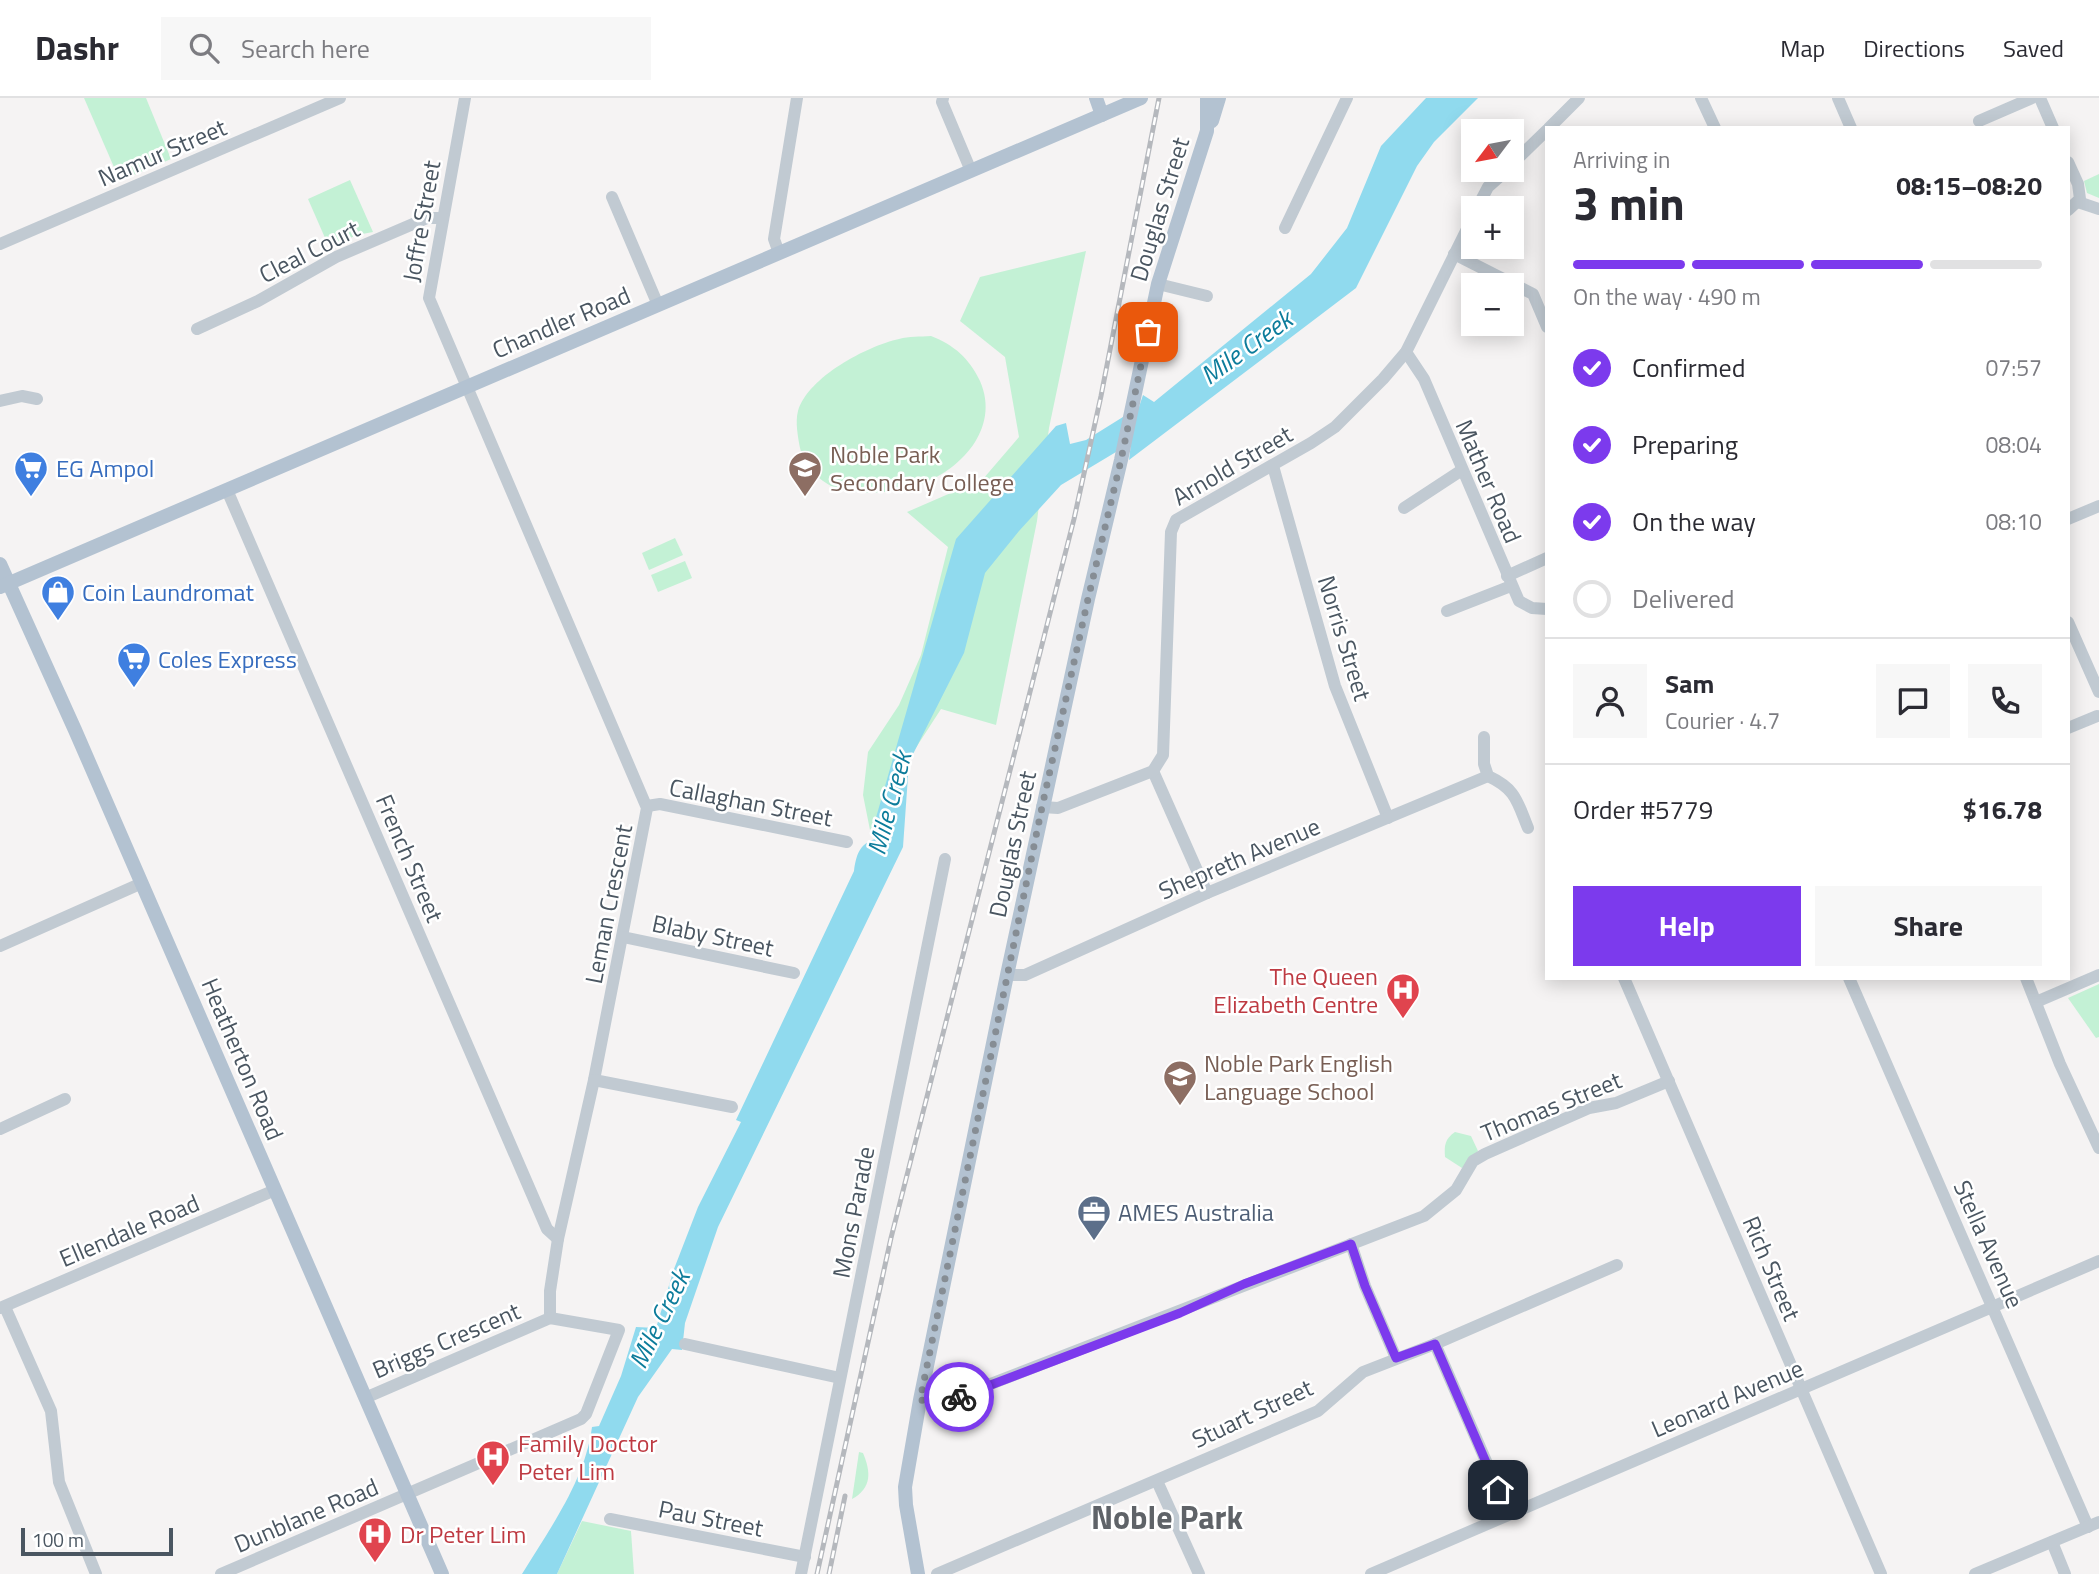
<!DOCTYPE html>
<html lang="en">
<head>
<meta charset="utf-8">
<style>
  body { margin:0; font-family:"Titillium Web",sans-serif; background:#f7f7f7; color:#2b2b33; height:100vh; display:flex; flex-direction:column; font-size:26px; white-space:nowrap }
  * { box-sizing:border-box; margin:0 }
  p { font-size:23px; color:#7c7c81 }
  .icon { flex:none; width:38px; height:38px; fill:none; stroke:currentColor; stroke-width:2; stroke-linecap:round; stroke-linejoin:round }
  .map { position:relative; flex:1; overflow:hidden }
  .details { position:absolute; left:1545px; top:28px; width:525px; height:854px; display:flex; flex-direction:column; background:#fff; border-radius:0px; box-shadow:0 4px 18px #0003 }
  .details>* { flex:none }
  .needle { width:46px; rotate:238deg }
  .fabs { position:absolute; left:1461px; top:21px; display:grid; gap:14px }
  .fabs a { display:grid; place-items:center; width:63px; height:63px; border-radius:0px; background:#fff; box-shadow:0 4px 18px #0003; font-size:35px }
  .scale { position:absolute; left:21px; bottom:18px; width:152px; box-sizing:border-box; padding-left:7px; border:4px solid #4a5661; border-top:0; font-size:19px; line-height:24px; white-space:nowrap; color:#4a5661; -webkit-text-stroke:5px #fff; paint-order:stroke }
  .pin { position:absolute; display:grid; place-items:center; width:60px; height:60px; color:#fff; margin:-30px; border-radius:14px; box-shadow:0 4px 10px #0006 }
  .courier { position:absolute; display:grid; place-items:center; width:70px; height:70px; margin:-35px; border:5px solid #7c3aed; border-radius:50%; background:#fff; color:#222; box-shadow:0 2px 9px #0007 }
  .headline em { font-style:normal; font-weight:700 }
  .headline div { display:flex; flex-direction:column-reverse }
  .headline { display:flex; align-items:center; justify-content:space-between; height:119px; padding:0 28px }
  h1 { font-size:46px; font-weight:700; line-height:52px }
  .bar { display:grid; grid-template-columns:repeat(4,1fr); gap:10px 7px; align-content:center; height:84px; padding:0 28px }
  .bar i { height:9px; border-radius:5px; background:#e1e1e2 }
  .bar .on { background:#7c3aed }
  .bar p { grid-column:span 4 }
  .line { display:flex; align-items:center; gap:18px; padding:0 28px; border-top:2px solid #e1e1e2 }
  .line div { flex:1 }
  .round { display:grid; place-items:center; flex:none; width:74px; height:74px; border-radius:0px; background:#f7f7f7 }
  ol { padding:0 28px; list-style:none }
  li { display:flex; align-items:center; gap:21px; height:77px }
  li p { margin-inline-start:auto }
  li .icon { padding:7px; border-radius:50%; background:#7c3aed; color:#fff; stroke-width:4 }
  li:last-child { color:#7c7c81 }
  li i { width:38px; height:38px; border:4px solid #e1e1e2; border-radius:50% }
  .cta { display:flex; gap:14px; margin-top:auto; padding:14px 28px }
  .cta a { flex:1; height:80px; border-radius:0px; background:#7c3aed; color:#fff; font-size:28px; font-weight:700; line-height:80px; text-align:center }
  .cta a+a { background:#f7f7f7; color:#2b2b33 }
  header { display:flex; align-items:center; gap:42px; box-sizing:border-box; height:98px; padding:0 35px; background:#fff; border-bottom:2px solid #e1e1e2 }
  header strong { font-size:33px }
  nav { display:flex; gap:38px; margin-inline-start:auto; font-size:24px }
  .search { width:490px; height:63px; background:#f7f7f7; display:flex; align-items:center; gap:18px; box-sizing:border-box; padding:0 24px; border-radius:0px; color:#7c7c81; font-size:26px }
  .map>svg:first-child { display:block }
  .green { fill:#c3f1d5 }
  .water { fill:#90daee }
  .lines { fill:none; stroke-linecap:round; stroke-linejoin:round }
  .minor { stroke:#c1cad2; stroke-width:12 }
  .major { stroke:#b3c2d1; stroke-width:14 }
  .rail-casing { stroke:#b5b8bd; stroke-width:5 }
  .rail { stroke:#fff; stroke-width:2.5; stroke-dasharray:8; stroke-linecap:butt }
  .done { stroke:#868d94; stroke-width:7; stroke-dasharray:0 12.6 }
  .route { stroke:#7c3aed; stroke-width:9 }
  .labels { text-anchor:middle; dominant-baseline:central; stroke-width:5; stroke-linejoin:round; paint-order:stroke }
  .street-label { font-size:24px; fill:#4a5661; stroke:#fff }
  .education-label { font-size:24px; fill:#785e54; stroke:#fff; text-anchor:start }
  .shop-label { font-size:24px; fill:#366cbe; stroke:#fff; text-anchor:start }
  .health-label { font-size:24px; fill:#be3a42; stroke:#fff; text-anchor:start }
  .service-label { font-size:24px; fill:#4e5e75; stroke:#fff; text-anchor:start }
  .water-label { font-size:26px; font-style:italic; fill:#0c7c9b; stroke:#fff }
  .district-label { font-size:32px; font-weight:bold; fill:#5f6368; stroke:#fff }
</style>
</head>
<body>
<header>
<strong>Dashr</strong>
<div class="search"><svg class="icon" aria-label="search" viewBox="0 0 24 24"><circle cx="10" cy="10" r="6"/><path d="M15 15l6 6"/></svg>Search here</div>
<nav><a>Map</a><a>Directions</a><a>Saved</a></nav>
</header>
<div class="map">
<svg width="2099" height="1476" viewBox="0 0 2099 1476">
  <rect width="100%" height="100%" fill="#f5f3f3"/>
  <g class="green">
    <path d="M84 0H146L171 61 120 83Z"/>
    <path d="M2099 76V100L2087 95 2084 83Z"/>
    <path d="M350 82 373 134 357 137 329 149 308 101Z"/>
    <path d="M1086 153 1049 330 1037 423 996 627 941 611 908 662 875 739 871 737 863 697 868 654 899 607 921 557 948 449 907 414 983 381 1019 339 1005 259 960 223 980 179Z"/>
    <path d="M931 238C954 247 969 260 980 283 1001 331 960 373 917 388 897 395 859 397 838 391 821 385 804 368 800 350 798 339 795 324 798 313 808 279 867 248 899 241 909 238 920 239 931 238Z"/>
    <path d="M675 440 683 457 649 472 642 455Z"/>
    <path d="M685 463 692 480 658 494 651 477Z"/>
    <path d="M2099 886V939L2096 940 2068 900Z"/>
    <path d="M1455 1034 1471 1038 1478 1053 1462 1070 1445 1059C1444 1047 1445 1041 1455 1034Z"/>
    <path d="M859 1354 863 1355C871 1374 872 1390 852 1401Z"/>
    <path d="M582 1423 631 1433 634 1476H557Z"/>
  </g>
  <path class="water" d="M1426 0H1478L1434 44 1417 68 1356 190 1129 362 1131 345 1061 387 1019 433 985 475 964 555 909 664 903 749 718 1129 685 1225 682 1252 672 1251 638 1299 557 1476H522C550 1430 585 1383 592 1329L599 1328 621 1278 636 1229 656 1230 674 1171 698 1109 741 1024 736 1022 854 773C856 758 859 746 875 741L871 737 956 441 1056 328 1066 325 1070 346 1086 342 1139 309 1143 297 1154 304 1311 176 1347 130 1381 48Z"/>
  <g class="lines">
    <g class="minor">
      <path d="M465 0 429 200 647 710 594 982 558 1141 550 1193V1220"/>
      <path d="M943 0 942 4 971 73"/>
      <path d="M1701 0 1715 30"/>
      <path d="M1838 0 1851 30"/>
      <path d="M2040 0 2053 30"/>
      <path d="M1979 23 2032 0"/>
      <path d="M1549 30 1579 0"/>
      <path d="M2068 64 2078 86 2080 101 2068 112"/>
      <path d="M1512 66 1547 32"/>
      <path d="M612 99 658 207"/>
      <path d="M2078 104 2099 111"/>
      <path d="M1477 110 1488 89 1507 72"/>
      <path d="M1285 130 1347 0"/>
      <path d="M0 146 340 0"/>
      <path d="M779 155 774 141 797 0"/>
      <path d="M1454 156 1533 196 1547 229"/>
      <path d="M1158 186 1207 198"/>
      <path d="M197 231 258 203 336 159 427 120H443"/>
      <path d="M1406 254 1424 281 1519 503 1532 510 1547 511"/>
      <path d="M0 303 22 298 37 301"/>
      <path d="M1273 368 1335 588 1388 720"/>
      <path d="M227 392 547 1131 558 1141"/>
      <path d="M1404 410 1462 372"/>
      <path d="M2068 421 2099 408"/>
      <path d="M1507 478 1547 460"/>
      <path d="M1447 513 1511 488"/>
      <path d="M2068 524 2099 594"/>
      <path d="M2068 630 2097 618"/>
      <path d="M1484 639V666L1488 678C1516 691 1517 703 1528 730"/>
      <path d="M1153 673 1207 795"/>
      <path d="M647 708 660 706 847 744"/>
      <path d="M1042 709 1058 710 1153 673 1163 657 1171 434 1176 422 1311 345 1335 329 1383 281 1406 254 1474 117"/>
      <path d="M623 839 794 875"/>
      <path d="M0 848 142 785"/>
      <path d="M1007 877H1025L1207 795 1488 678"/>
      <path d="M1624 880 1881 1476"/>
      <path d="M1849 880 2088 1429"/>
      <path d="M2026 880 2060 966 2099 1050"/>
      <path d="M2036 904 2099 877"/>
      <path d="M594 982 732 1009"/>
      <path d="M0 1031 65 1001"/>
      <path d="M1351 1146 1365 1188 1396 1260"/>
      <path d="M5 1209 51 1313 59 1384 96 1476"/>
      <path d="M0 1210 275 1092"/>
      <path d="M685 1246 840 1280"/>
      <path d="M1435 1246 1509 1416"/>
      <path d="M920 1302 944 1304 1424 1118 1456 1092 1473 1063 1485 1056 1589 1010 1616 1005 1669 983"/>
      <path d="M1157 1383 1199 1476"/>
      <path d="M610 1421 805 1459"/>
      <path d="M2052 1444 2065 1476"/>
      <path d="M221 1476 581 1321 586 1316 619 1232 550 1220 365 1300"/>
      <path d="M801 1476 945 761"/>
      <path d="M937 1476 1318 1313 1363 1274 1435 1246 1617 1167"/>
      <path d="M1371 1476 2099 1163"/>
      <path d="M1975 1476 2099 1424"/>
    </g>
    <g class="major">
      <path d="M1096 0 1102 17"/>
      <path d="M1212 23 1219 0"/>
      <path d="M0 466 75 632 442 1476"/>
      <path d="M0 489 1141 0"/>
      <path d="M918 1476 906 1407 905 1389 920 1302 1007 877 1088 501 1121 362 1158 186 1207 33V0"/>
    </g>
    <g class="rail-casing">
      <g id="rail">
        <path d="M817 1476 891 1140 1074 421 1101 298 1159 0"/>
        <path d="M829 1476 845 1398"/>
      </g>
    </g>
    <use href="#rail" class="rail"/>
  </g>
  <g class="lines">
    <path class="done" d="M959 1299 944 1304 920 1302 1042 709 1088 501 1121 362 1148 234"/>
    <path class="route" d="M959 1299 1180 1215 1244 1186 1351 1146 1365 1188 1396 1260 1435 1246 1498 1392"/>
  </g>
  <defs>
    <g id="supermarket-pin" transform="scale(1.75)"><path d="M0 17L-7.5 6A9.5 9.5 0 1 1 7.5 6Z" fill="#3f7fe0" stroke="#fff"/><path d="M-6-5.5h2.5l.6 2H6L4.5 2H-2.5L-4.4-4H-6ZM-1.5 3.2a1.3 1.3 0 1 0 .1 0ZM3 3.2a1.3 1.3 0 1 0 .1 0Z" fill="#fff"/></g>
    <g id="school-pin" transform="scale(1.75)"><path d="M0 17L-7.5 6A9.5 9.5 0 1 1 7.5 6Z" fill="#8d6e63" stroke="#fff"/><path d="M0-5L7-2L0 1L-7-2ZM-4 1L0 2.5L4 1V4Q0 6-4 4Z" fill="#fff"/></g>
    <g id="shop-pin" transform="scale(1.75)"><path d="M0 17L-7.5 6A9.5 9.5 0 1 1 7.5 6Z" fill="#3f7fe0" stroke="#fff"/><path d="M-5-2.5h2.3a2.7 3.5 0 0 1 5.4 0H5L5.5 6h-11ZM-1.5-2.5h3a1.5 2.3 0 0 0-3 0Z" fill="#fff"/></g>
    <g id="hospital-pin" transform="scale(1.75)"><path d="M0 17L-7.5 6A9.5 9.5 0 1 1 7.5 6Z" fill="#e0444e" stroke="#fff"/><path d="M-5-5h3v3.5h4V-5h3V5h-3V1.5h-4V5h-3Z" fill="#fff"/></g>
    <g id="office-pin" transform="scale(1.75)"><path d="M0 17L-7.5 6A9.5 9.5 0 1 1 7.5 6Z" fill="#5c6f8a" stroke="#fff"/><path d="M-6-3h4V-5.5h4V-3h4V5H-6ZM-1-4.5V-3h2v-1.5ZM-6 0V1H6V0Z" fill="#fff"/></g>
  </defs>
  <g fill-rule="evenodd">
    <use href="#supermarket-pin" x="31" y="370"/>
    <use href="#school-pin" x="805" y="370"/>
    <use href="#shop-pin" x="58" y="494"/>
    <use href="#supermarket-pin" x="134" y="561"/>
    <use href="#hospital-pin" x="1403" y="892"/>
    <use href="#school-pin" x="1180" y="979"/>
    <use href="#office-pin" x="1094" y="1114"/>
    <use href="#hospital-pin" x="493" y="1359"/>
    <use href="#hospital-pin" x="375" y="1436"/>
  </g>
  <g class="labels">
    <g class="street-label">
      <text transform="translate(162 54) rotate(-23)">Namur Street</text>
      <text transform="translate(1159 111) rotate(-73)">Douglas Street</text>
      <text transform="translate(421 123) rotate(-80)">Joffre Street</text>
      <text transform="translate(309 153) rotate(-27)">Cleal Court</text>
      <text transform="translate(561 224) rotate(-23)">Chandler Road</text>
      <text transform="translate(1232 367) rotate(-30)">Arnold Street</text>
      <text transform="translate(1489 383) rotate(67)">Mather Road</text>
      <text transform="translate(1345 540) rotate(73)">Norris Street</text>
      <text transform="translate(751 704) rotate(11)">Callaghan Street</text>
      <text transform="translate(1012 746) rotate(-78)">Douglas Street</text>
      <text transform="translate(410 760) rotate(67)">French Street</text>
      <text transform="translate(1239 760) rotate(-23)">Shepreth Avenue</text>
      <text transform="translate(608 806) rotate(-79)">Leman Crescent</text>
      <text transform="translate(713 837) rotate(12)">Blaby Street</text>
      <text transform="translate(243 961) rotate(67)">Heatherton Road</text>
      <text transform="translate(1551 1008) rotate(-22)">Thomas Street</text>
      <text transform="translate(853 1114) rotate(-79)">Mons Parade</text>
      <text transform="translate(129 1132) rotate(-23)">Ellendale Road</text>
      <text transform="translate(1989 1146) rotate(66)">Stella Avenue</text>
      <text transform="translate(1772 1170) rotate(67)">Rich Street</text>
      <text transform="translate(446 1242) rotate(-23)">Briggs Crescent</text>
      <text transform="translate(1727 1300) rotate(-23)">Leonard Avenue</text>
      <text transform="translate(1252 1315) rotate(-25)">Stuart Street</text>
      <text transform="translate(306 1417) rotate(-23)">Dunblane Road</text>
      <text transform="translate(711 1420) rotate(11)">Pau Street</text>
    </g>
    <g class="education-label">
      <text x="830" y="356">Noble Park<tspan x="830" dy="28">Secondary College</tspan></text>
      <text x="1204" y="965">Noble Park English<tspan x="1204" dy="28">Language School</tspan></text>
    </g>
    <g class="shop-label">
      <text x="56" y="370">EG Ampol</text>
      <text x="82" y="494">Coin Laundromat</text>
      <text x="158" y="561">Coles Express</text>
    </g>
    <g class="health-label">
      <text x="1378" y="878" text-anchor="end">The Queen<tspan x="1378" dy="28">Elizabeth Centre</tspan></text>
      <text x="518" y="1345">Family Doctor<tspan x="518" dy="28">Peter Lim</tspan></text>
      <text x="400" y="1436">Dr Peter Lim</text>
    </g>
    <g class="service-label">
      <text x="1118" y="1114">AMES Australia</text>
    </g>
    <g class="water-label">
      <text transform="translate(1246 249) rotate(-36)">Mile Creek</text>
      <text transform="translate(889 705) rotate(-75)">Mile Creek</text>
      <text transform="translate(659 1221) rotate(-64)">Mile Creek</text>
    </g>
    <g class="district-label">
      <text x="1167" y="1419">Noble Park</text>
    </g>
  </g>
</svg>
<div class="fabs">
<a><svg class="needle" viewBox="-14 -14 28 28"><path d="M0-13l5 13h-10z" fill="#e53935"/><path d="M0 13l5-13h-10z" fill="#7c7c81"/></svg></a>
<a>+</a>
<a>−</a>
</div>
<div class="scale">100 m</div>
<div class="pin" style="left:1148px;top:234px;background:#ea580c"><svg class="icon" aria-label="bag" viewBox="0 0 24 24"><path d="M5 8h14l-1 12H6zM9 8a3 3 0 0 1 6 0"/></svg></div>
<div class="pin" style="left:1498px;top:1392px;background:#1f2937"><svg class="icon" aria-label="home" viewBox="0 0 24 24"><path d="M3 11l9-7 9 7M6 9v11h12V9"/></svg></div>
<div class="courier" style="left:959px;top:1299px"><svg class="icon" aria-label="bike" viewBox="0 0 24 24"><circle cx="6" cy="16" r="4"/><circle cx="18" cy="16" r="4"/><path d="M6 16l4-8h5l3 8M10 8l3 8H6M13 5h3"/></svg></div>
<section class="details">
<div class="headline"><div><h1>3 min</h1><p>Arriving in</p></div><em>08:15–08:20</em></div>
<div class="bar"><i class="on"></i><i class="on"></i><i class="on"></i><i></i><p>On the way · 490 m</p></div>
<ol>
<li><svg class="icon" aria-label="check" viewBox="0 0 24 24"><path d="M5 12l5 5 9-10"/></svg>Confirmed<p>07:57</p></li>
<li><svg class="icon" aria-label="check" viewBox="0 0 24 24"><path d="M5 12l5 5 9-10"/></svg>Preparing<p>08:04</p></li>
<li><svg class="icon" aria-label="check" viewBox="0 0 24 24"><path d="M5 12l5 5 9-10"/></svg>On the way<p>08:10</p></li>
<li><i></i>Delivered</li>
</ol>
<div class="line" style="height:126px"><a class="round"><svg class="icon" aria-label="person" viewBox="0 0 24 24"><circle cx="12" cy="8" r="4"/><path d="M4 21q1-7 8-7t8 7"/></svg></a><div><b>Sam</b><p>Courier · 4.7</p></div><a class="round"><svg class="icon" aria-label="chat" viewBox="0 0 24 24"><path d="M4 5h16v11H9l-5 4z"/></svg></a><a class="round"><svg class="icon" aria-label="phone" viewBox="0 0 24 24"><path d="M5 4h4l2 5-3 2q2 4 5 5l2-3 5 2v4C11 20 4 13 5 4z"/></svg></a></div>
<div class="line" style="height:91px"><div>Order #5779</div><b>$16.78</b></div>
<div class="cta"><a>Help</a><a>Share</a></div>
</section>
</div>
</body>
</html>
